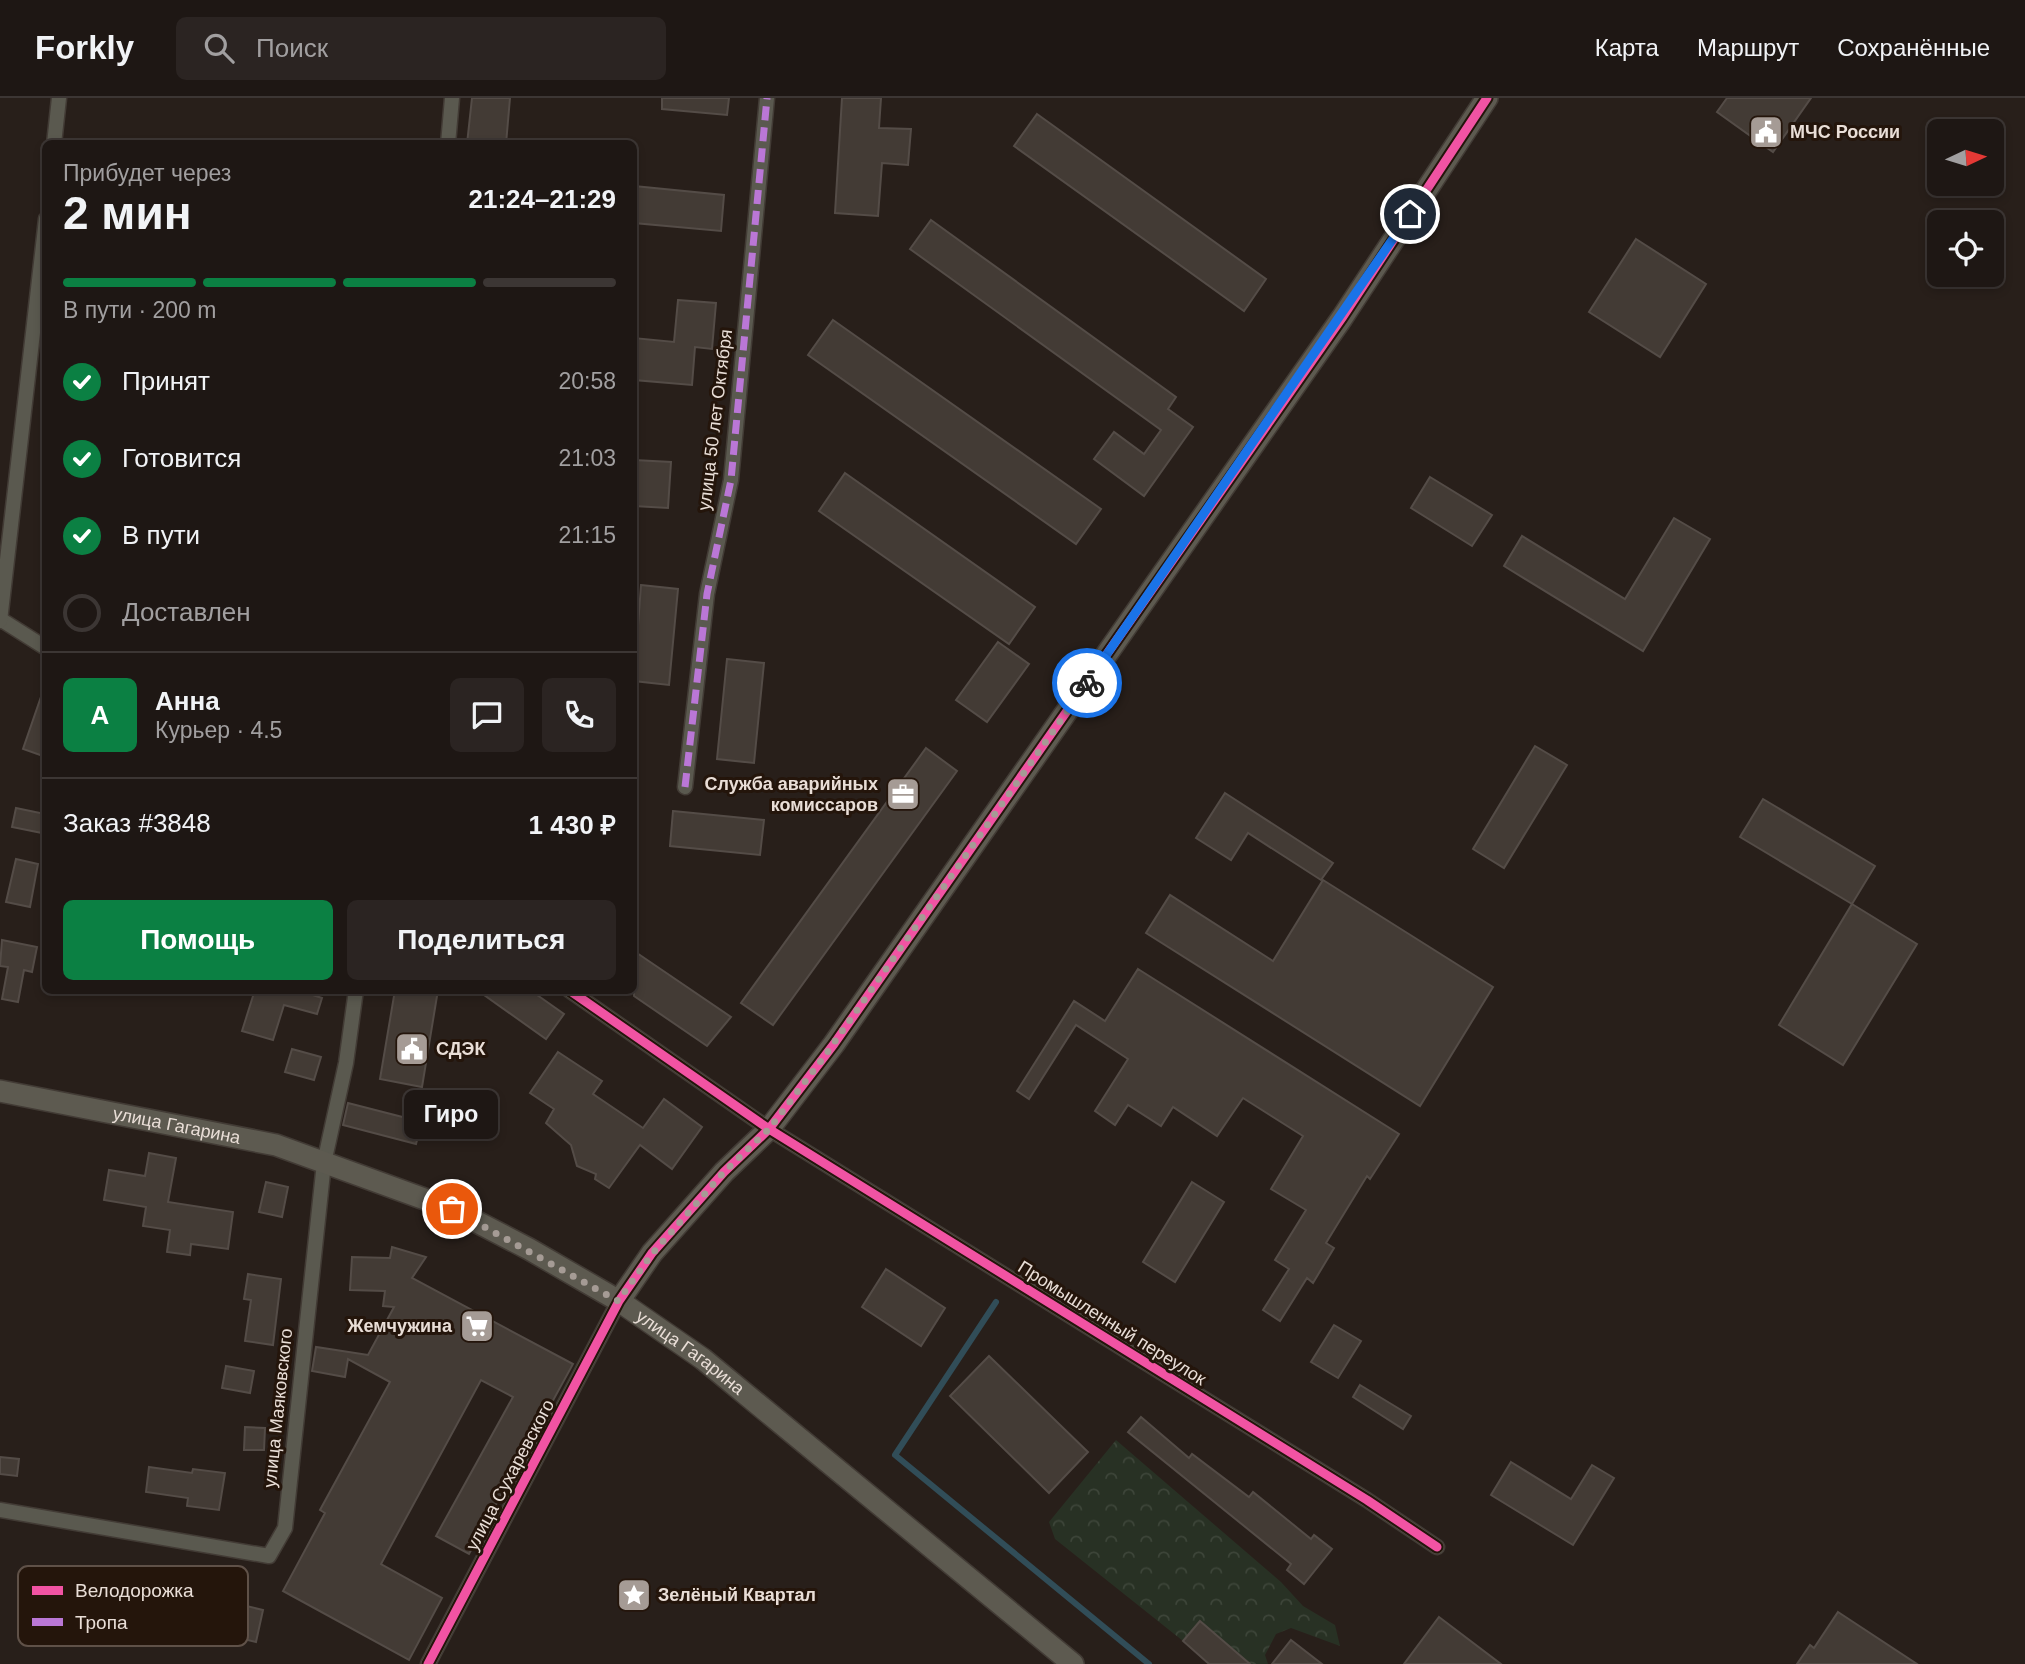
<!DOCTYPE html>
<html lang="ru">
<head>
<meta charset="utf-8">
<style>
  body { margin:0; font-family:Helvetica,sans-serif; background:#2b2422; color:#f1f3f6; height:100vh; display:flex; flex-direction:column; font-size:26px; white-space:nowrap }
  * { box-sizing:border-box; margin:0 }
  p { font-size:23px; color:#a19fa0 }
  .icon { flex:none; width:38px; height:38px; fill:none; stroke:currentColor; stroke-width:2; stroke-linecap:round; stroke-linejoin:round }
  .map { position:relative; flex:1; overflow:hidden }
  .panel { position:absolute; left:42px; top:42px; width:595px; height:854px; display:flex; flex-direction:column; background:#1e1714; border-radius:10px; box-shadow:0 4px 10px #0003,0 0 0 2px #3c3634 }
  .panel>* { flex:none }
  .needle { width:46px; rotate:86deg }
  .buttons { position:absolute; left:1927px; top:21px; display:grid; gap:14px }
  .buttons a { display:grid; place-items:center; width:77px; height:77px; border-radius:10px; background:#1e1714; box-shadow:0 4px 10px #0003,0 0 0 2px #3c3634; font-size:35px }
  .pin { position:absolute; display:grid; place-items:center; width:60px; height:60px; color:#fff; margin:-30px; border:4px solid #fff; border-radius:50%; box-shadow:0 2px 7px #0007 }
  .courier { position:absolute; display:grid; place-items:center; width:70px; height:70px; margin:-35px; border:5px solid #1a73e8; border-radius:50%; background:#fff; color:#222; box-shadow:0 2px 9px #0007 }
  .bubble { position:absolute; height:49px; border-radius:10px; background:#1e1714; box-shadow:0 4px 10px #0003,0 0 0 2px #3c3634; font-size:23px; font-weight:700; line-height:49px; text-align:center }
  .overview em { font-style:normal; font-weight:700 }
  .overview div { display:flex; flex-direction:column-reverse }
  .overview { display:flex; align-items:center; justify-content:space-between; height:119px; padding:0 21px }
  h1 { font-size:46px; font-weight:700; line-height:52px }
  .bar { display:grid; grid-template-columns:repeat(4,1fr); gap:10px 7px; align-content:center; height:84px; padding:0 21px }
  .bar i { height:9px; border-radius:5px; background:#3c3634 }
  .bar .on { background:#0b8043 }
  .bar p { grid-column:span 4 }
  .line { display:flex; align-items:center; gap:18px; padding:0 21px; border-top:2px solid #3c3634 }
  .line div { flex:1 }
  .round { display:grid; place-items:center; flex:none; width:74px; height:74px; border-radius:10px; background:#2b2422 }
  ol { padding:0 21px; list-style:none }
  li { display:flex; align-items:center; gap:21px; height:77px }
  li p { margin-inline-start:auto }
  li .icon { padding:7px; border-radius:50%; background:#0b8043; color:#fff; stroke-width:4 }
  li:last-child { color:#a19fa0 }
  li i { width:38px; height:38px; border:4px solid #3c3634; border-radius:50% }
  .primary-button { display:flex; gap:14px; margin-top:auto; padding:14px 21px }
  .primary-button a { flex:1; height:80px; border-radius:10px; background:#0b8043; color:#fff; font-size:28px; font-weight:700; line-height:80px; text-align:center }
  .primary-button a+a { background:#2b2422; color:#f1f3f6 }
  header { display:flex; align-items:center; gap:42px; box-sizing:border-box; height:98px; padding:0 35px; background:#1e1714; border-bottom:2px solid #3c3634 }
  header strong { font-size:33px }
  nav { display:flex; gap:38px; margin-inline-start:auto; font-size:24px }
  .search { width:490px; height:63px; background:#2b2422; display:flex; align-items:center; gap:18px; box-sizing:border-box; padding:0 24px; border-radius:10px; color:#a19fa0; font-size:26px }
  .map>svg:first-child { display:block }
  .forest { fill:url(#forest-crowns) }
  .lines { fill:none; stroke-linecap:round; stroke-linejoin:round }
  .stream { stroke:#314d58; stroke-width:6 }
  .building { fill:#433b35; stroke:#544c47; stroke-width:2 }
  .street-casing { stroke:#423b35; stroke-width:17 }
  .secondary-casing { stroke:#423b35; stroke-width:24 }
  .street { stroke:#5a594f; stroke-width:14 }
  .secondary { stroke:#5d5a50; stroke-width:21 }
  .quiet { stroke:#ba77d6; stroke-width:7; stroke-dasharray:14 7; stroke-linecap:butt }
  .cycleway-casing { stroke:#24150b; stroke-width:13 }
  .cycleway { stroke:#f153a3; stroke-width:9 }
  .done { stroke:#a59b95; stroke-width:7; stroke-dasharray:0 12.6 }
  .route { stroke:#1a73e8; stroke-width:9 }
  .labels { text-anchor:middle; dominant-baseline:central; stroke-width:6; stroke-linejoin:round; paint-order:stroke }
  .poi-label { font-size:18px; font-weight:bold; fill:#e9ded7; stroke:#24150b; text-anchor:start }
  .street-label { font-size:18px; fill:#e9ded7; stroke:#24150b }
  .key { fill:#24150b; stroke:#5f5148; stroke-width:2 }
  .key-label { font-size:19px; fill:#e9ded7 }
</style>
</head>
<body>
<header>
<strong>Forkly</strong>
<div class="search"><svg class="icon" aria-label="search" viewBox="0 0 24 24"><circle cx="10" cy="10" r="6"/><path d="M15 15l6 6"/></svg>Поиск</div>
<nav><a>Карта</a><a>Маршрут</a><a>Сохранённые</a></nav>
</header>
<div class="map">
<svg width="2025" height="1566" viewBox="0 0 2025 1566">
  <defs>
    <pattern id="forest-crowns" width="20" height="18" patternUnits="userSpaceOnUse" patternTransform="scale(1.75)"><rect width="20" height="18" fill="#283124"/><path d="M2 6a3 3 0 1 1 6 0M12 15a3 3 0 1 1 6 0" fill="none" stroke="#3d4539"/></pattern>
  </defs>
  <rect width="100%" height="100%" fill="#281f1a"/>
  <path class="forest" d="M1116 1342 1281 1484 1303 1508 1335 1527 1340 1548 1291 1530 1276 1536 1265 1557 1268 1566H1250L1200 1523 1183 1543 1055 1441 1049 1424Z"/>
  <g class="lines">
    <path class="stream" d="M996 1204 895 1357 1149 1566"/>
  </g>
  <g class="building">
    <path d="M472 0H510L506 46H467Z"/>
    <path d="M662 0H729L727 17 662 11Z"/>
    <path d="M842 0H881L879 30 911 31 908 67 882 65 878 118 835 115Z"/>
    <path d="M1727 0H1811L1773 54 1717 14Z"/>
    <path d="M1037 16 1266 181 1244 213 1014 48Z"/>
    <path d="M634 88 724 97 721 133 634 125Z"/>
    <path d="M931 122 1176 299 1168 311 1193 329 1144 398 1094 361 1114 334 1144 356 1161 332 910 151Z"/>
    <path d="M1636 141 1706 186 1660 259 1589 214Z"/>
    <path d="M678 202 716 205 712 251 695 249 692 287 634 282V240L674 244Z"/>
    <path d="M833 222 1101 411 1076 446 808 257Z"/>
    <path d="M634 362 671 364 668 410 634 408Z"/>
    <path d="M845 375 1035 509 1009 546 819 413Z"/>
    <path d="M1430 379 1492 417 1472 448 1411 410Z"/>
    <path d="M1674 420 1710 441 1643 553 1504 468 1522 438 1625 501Z"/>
    <path d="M641 487 678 491 669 587 634 583Z"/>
    <path d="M998 544 1029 566 987 624 956 602Z"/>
    <path d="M727 561 764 565 754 665 717 661Z"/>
    <path d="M43 593H46V659L23 651Z"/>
    <path d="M1535 648 1567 667 1504 770 1473 751Z"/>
    <path d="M926 650 957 673 773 927 741 905Z"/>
    <path d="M1225 695 1333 765 1321 782 1248 735 1231 762 1196 740Z"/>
    <path d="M1763 701 1875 768 1852 806 1740 739Z"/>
    <path d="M16 710 45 716 42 735 12 729Z"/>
    <path d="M673 713 764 722 760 757 670 748Z"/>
    <path d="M16 761 38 766 30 809 6 804Z"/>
    <path d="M1323 782 1493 889 1420 1008 1146 835 1170 797 1273 863Z"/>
    <path d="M1852 806 1917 846 1843 967 1779 927Z"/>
    <path d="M2 842 37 849 32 874 24 872 18 904 2 901 8 869 0 868Z"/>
    <path d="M634 853 731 919 707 948 634 898Z"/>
    <path d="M1138 871 1399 1036 1370 1081 1367 1078 1326 1145 1334 1150 1313 1185 1307 1180 1280 1223 1263 1212 1289 1171 1275 1162 1306 1112 1271 1091 1303 1038 1243 1000 1217 1038 1173 1009 1161 1028 1128 1007 1115 1027 1095 1013 1128 961 1076 927 1029 1001 1017 993 1074 903 1105 923Z"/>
    <path d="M250 892H297L322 900 317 916 284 907 273 942 242 933 253 898Z"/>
    <path d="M395 892H438L422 989 380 981Z"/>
    <path d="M477 892H530L564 916 546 941Z"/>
    <path d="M292 951 321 959 314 982 285 974Z"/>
    <path d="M558 954 602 983 593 996 643 1030 664 1001 702 1029 672 1071 640 1047 609 1090 595 1081 596 1076 577 1068 571 1047 546 1025 554 1011 530 995Z"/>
    <path d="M348 1005 422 1024 416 1046 343 1027Z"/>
    <path d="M149 1055 176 1060 168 1104 233 1114 228 1151 191 1146 190 1157 167 1154 170 1132 143 1128 146 1109 104 1102 109 1072 145 1078Z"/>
    <path d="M266 1084 288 1089 282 1119 259 1114Z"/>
    <path d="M1192 1084 1224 1104 1175 1184 1143 1164Z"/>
    <path d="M392 1149 426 1159 412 1180 573 1266 469 1456 436 1438 513 1299 481 1282 381 1466 442 1500 409 1562 283 1493 325 1415 320 1412 390 1284 348 1261 345 1279 312 1273 316 1249 368 1257 394 1209 383 1208 385 1193 350 1192 352 1159 390 1160Z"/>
    <path d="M886 1171 945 1210 921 1248 862 1209Z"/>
    <path d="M248 1176 281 1181 273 1247 245 1243 251 1202 244 1201Z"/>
    <path d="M1334 1227 1361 1243 1338 1280 1311 1264Z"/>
    <path d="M989 1258 1088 1354 1049 1395 950 1298Z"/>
    <path d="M226 1268 254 1273 250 1295 222 1290Z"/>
    <path d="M1360 1287 1411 1318 1403 1331 1353 1299Z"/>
    <path d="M1141 1319 1189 1360 1192 1356 1249 1399 1253 1394 1311 1441 1314 1437 1332 1451 1304 1486 1287 1472 1291 1466 1128 1334Z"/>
    <path d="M245 1329 265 1330 264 1352H244Z"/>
    <path d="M0 1359 19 1361 17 1378 0 1376Z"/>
    <path d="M1511 1364 1571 1401 1592 1367 1614 1380 1573 1447 1491 1397Z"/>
    <path d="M149 1369 192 1375 193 1371 225 1375 219 1412 187 1408 188 1400 146 1394Z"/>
    <path d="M221 1502 263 1512 256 1544 214 1534Z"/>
    <path d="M1838 1514 1917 1566H1797L1810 1547 1814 1550Z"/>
    <path d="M1439 1519 1501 1566H1404Z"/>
    <path d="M1200 1523 1250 1566H1209L1183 1543Z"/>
    <path d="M1291 1542 1322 1566H1272Z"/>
  </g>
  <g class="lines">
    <g class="street-casing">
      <g id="street">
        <path d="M54 46 59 0"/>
        <path d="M448 46 452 0"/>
        <path d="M0 521 46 550"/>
        <path d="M0 523 46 121"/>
        <path d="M685 689 707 496 731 382 767 0"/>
        <path d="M569 892 769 1031 1367 1402 1437 1449"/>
        <path d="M0 1412 269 1458 285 1430 324 1065 346 965 356 892"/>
        <path d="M428 1566 619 1203"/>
      </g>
    </g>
    <g class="secondary-casing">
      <g id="secondary">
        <path id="s1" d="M0 993 276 1047 452 1111 529 1151 619 1203 703 1261 1073 1566"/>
        <path d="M619 1203 652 1155 724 1074 769 1031 834 946 1342 220 1487 0"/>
      </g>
    </g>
    <use href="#street" class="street"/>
    <use href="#secondary" class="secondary"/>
    <path class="quiet" d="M685 689 707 496 731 382 767 0"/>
    <g class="cycleway-casing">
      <g id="cycleway">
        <path d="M569 892 769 1031 1367 1402 1437 1449"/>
        <path d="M428 1566 619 1203 652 1155 724 1074 769 1031 834 946 1342 220 1487 0"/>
      </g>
    </g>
    <use href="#cycleway" class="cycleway"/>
  </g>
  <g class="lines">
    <path class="done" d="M452 1111 618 1203 652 1156 724 1074 769 1031 824 959 1087 585"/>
    <path class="route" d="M1087 585 1410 116"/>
  </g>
  <defs>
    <g id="civic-square" transform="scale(1.75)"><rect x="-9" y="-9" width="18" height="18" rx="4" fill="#a59b95" stroke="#24150b"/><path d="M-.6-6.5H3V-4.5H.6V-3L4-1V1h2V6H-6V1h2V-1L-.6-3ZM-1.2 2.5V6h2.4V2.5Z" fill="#fff"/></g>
    <g id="office-square" transform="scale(1.75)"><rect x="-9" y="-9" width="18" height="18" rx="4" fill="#a59b95" stroke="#24150b"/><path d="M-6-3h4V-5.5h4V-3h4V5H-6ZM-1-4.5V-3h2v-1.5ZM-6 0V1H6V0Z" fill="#fff"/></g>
    <g id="supermarket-square" transform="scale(1.75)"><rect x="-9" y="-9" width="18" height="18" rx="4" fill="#a59b95" stroke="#24150b"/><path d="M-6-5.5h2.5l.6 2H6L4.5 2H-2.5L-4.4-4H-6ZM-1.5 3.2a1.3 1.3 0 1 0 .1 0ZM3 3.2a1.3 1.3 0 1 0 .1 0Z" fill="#fff"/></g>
    <g id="sight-square" transform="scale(1.75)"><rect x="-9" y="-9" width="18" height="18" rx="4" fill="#a59b95" stroke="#24150b"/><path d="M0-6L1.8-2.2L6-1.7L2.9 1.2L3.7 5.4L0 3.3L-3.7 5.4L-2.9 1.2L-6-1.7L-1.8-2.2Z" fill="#fff"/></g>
  </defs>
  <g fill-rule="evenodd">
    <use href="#civic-square" x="1766" y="34"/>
    <use href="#office-square" x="903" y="696"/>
    <use href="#civic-square" x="412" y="951"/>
    <use href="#supermarket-square" x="477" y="1228"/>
    <use href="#sight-square" x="634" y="1497"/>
  </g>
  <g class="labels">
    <g class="poi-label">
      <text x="1790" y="34">МЧС России</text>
      <text x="878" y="686" text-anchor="end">Служба аварийных<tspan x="878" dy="21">комиссаров</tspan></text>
      <text x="436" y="951">СДЭК</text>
      <text x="452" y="1228" text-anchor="end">Жемчужина</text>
      <text x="658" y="1497">Зелёный Квартал</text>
    </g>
    <g class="street-label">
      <text transform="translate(715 322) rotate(-83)">улица 50 лет Октября</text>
      <text stroke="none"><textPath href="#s1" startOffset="180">улица Гагарина</textPath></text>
      <text transform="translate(1112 1225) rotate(32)">Промышленный переулок</text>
      <text stroke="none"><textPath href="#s1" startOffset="747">улица Гагарина</textPath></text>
      <text transform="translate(278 1310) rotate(-84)">улица Маяковского</text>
      <text transform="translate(510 1377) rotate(-62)">улица Сухаревского</text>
    </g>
  </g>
  <rect x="18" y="1468" width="230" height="80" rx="10" class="key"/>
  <rect x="32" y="1488" width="31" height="9" fill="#f153a3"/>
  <rect x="32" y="1520" width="31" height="8" fill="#ba77d6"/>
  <g class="key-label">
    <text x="75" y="1499">Велодорожка</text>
    <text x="75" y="1531">Тропа</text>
  </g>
</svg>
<div class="buttons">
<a><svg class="needle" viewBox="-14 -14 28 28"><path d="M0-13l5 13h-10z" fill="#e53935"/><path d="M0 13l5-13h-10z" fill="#a19fa0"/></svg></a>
<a><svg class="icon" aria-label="locate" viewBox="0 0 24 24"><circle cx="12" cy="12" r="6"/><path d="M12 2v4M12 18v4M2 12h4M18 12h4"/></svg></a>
</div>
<div class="pin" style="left:452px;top:1111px;background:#ea580c"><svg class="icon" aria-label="bag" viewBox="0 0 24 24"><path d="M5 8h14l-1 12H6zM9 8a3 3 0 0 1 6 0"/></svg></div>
<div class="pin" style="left:1410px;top:116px;background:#1f2937"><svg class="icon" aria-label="home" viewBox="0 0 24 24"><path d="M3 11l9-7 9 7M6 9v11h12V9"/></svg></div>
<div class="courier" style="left:1087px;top:585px"><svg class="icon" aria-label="bike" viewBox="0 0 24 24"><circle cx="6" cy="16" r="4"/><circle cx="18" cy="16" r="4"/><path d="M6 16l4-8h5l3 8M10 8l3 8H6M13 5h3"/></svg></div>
<div class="bubble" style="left:404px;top:992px;width:94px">Гиро</div>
<section class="panel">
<div class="overview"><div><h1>2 мин</h1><p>Прибудет через</p></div><em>21:24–21:29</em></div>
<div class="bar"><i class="on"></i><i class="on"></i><i class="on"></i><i></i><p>В пути · 200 m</p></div>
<ol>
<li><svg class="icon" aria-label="check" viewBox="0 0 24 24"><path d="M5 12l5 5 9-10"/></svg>Принят<p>20:58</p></li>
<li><svg class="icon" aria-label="check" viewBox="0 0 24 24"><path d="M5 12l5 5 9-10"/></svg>Готовится<p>21:03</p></li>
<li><svg class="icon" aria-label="check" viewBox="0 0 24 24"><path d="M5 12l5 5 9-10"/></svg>В пути<p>21:15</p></li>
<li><i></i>Доставлен</li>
</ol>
<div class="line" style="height:126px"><b class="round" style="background:#0b8043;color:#fff">А</b><div><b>Анна</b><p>Курьер · 4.5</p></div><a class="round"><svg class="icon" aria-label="chat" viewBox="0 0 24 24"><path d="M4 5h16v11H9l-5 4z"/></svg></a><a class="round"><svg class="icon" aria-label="phone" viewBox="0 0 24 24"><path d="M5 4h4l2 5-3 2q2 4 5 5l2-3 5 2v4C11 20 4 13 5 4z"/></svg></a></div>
<div class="line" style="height:91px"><div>Заказ #3848</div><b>1 430 ₽</b></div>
<div class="primary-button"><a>Помощь</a><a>Поделиться</a></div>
</section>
</div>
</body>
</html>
